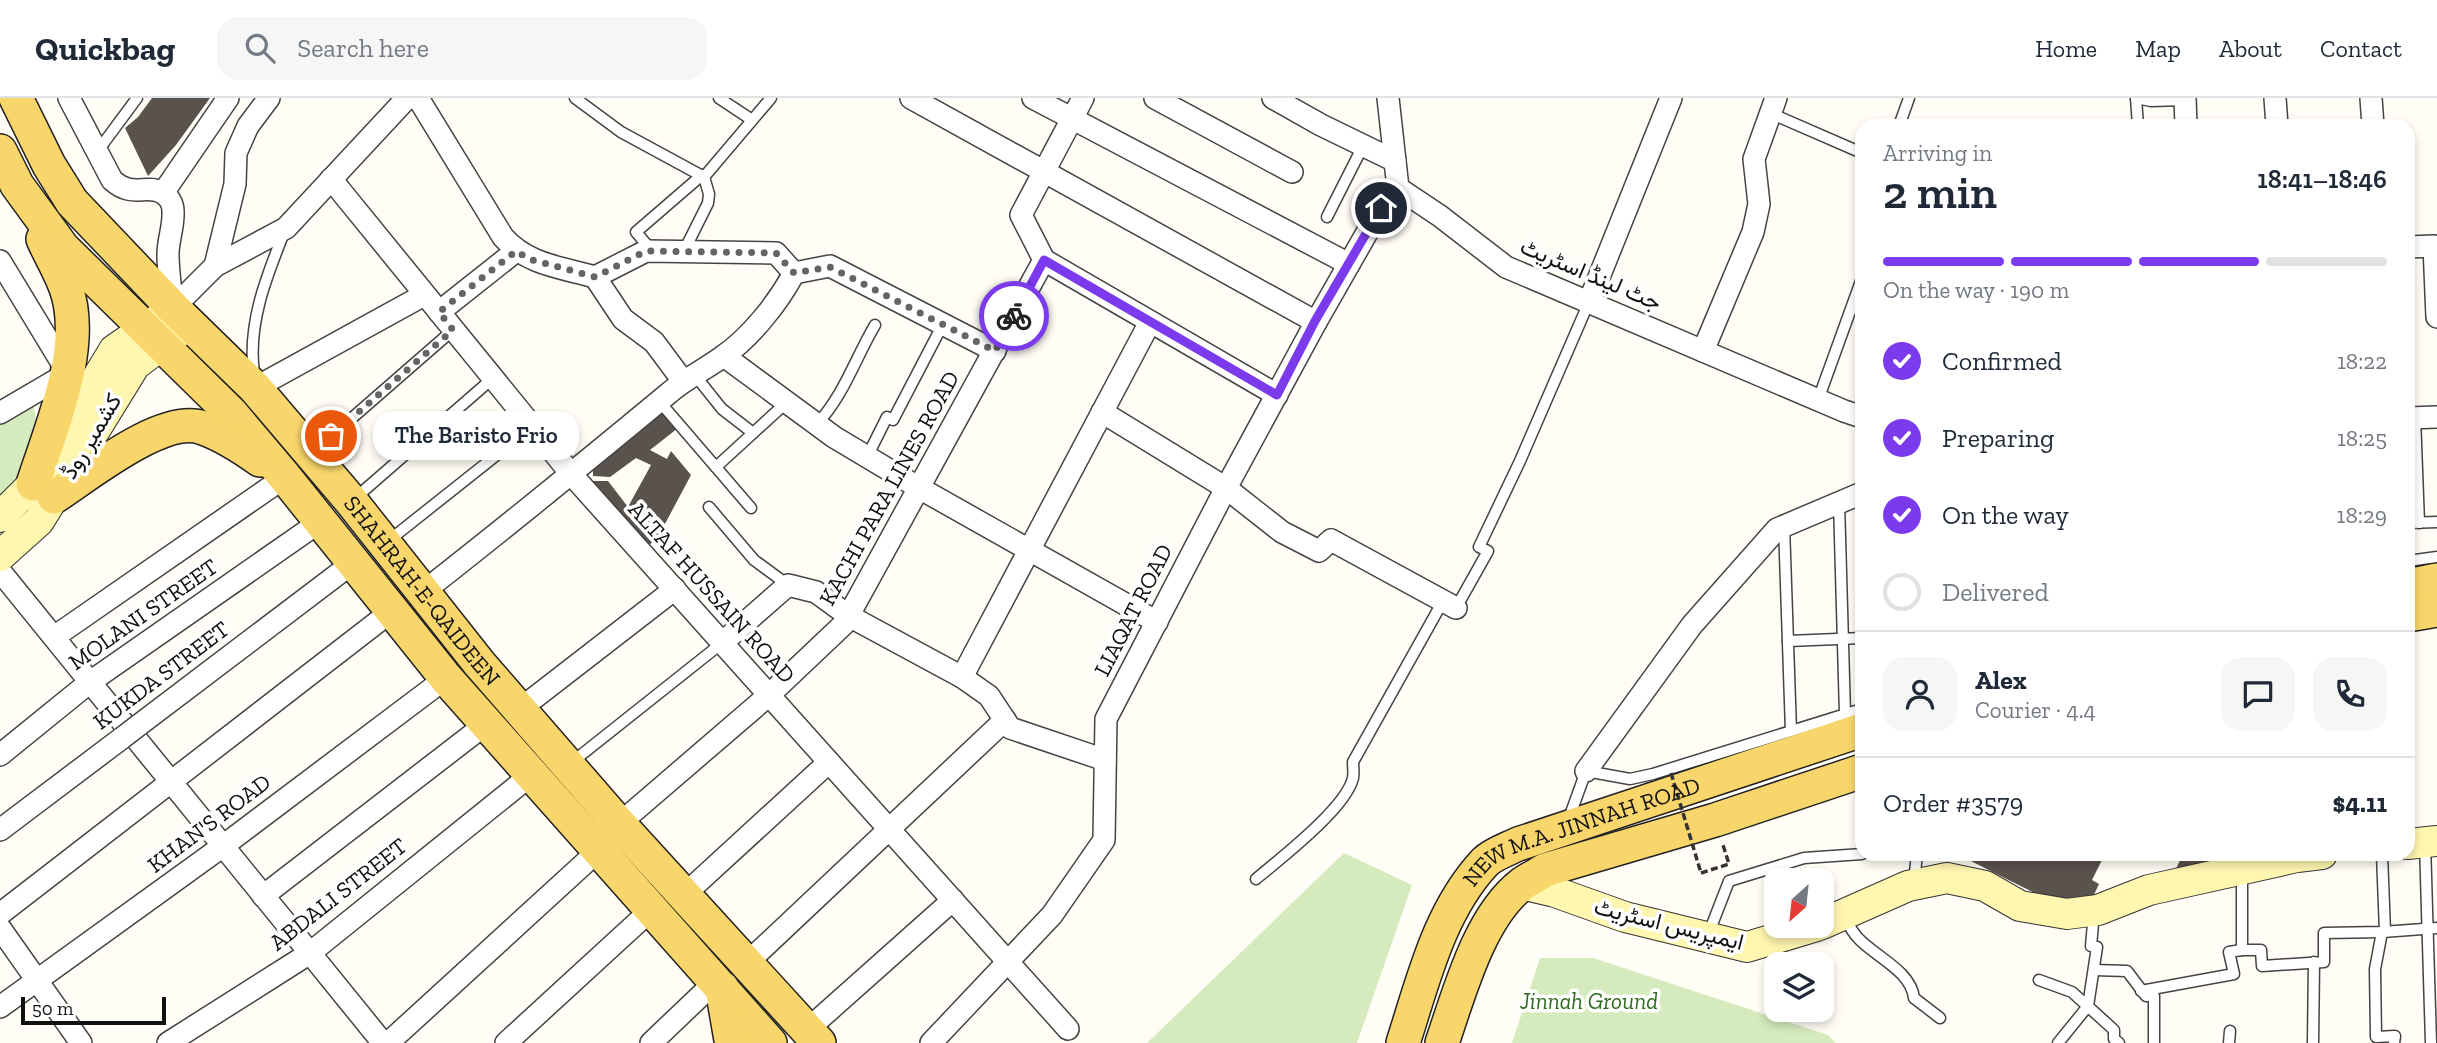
<!DOCTYPE html>
<html lang="en">
<head>
<meta charset="utf-8">
<style>
  body { margin:0; font-family:"Zilla Slab",Vazirmatn,serif; background:#f6f6f7; color:#1f2937; height:100vh; display:flex; flex-direction:column; font-size:26px; white-space:nowrap }
  * { box-sizing:border-box; margin:0 }
  p { font-size:23px; color:#747a83 }
  .icon { flex:none; width:38px; height:38px; fill:none; stroke:currentColor; stroke-width:2; stroke-linecap:round; stroke-linejoin:round }
  .map { position:relative; flex:1; overflow:hidden }
  .details { position:absolute; left:1855px; top:21px; width:560px; height:742px; display:flex; flex-direction:column; background:#fff; border-radius:21px; box-shadow:0 4px 10px #0003 }
  .details>* { flex:none }
  .needle { width:46px; rotate:207deg }
  .fabs { position:absolute; left:1764px; top:770px; display:grid; gap:14px }
  .fabs a { display:grid; place-items:center; width:70px; height:70px; border-radius:14px; background:#fff; box-shadow:0 4px 10px #0003; font-size:35px }
  .scale { position:absolute; left:21px; bottom:18px; width:145px; box-sizing:border-box; padding-left:7px; border:4px solid #111; border-top:0; font-size:19px; line-height:24px; white-space:nowrap; color:#111; -webkit-text-stroke:5px #fff; paint-order:stroke }
  .pin { position:absolute; display:grid; place-items:center; width:60px; height:60px; color:#fff; margin:-30px; border:4px solid #fff; border-radius:50%; box-shadow:0 2px 7px #0007 }
  .courier { position:absolute; display:grid; place-items:center; width:70px; height:70px; margin:-35px; border:5px solid #7c3aed; border-radius:50%; background:#fff; color:#222; box-shadow:0 2px 9px #0007 }
  .bubble { position:absolute; height:49px; border-radius:21px; background:#fff; box-shadow:0 4px 10px #0003; font-size:23px; font-weight:600; line-height:49px; text-align:center }
  .head em { font-style:normal; font-weight:600 }
  .head div { display:flex; flex-direction:column-reverse }
  .head { display:flex; align-items:center; justify-content:space-between; height:119px; padding:0 28px }
  h1 { font-size:46px; font-weight:600; line-height:52px }
  .bar { display:grid; grid-template-columns:repeat(4,1fr); gap:10px 7px; align-content:center; height:84px; padding:0 28px }
  .bar i { height:9px; border-radius:5px; background:#e0e1e3 }
  .bar .active { background:#7c3aed }
  .bar p { grid-column:span 4 }
  .line { display:flex; align-items:center; gap:18px; padding:0 28px; border-top:2px solid #e0e1e3 }
  .line div { flex:1 }
  .round { display:grid; place-items:center; flex:none; width:74px; height:74px; border-radius:21px; background:#f6f6f7 }
  ol { padding:0 28px; list-style:none }
  li { display:flex; align-items:center; gap:21px; height:77px }
  li p { margin-inline-start:auto }
  li .icon { padding:7px; border-radius:50%; background:#7c3aed; color:#fff; stroke-width:4 }
  li:last-child { color:#747a83 }
  li i { width:38px; height:38px; border:4px solid #e0e1e3; border-radius:50% }
  header { display:flex; align-items:center; gap:42px; box-sizing:border-box; height:98px; padding:0 35px; background:#fff; border-bottom:2px solid #e0e1e3 }
  header strong { font-size:33px }
  nav { display:flex; gap:38px; margin-inline-start:auto; font-size:24px }
  .search { width:490px; height:63px; background:#f6f6f7; display:flex; align-items:center; gap:18px; box-sizing:border-box; padding:0 24px; border-radius:21px; color:#747a83; font-size:26px }
  .map>svg:first-child { display:block }
  .green { fill:#d5ebbd }
  .building { fill:#5a524d }
  .lines { fill:none; stroke-linecap:round; stroke-linejoin:round }
  .lane-casing { stroke:#444; stroke-width:13 }
  .street-casing { stroke:#444; stroke-width:24 }
  .secondary-casing { stroke:#333; stroke-width:32 }
  .primary-casing { stroke:#222; stroke-width:36 }
  .path { stroke:#333; stroke-width:3.5; stroke-dasharray:7 3.5; stroke-linecap:butt }
  .lane { stroke:#fff; stroke-width:10 }
  .street { stroke:#fff; stroke-width:21 }
  .secondary { stroke:#fff6b0; stroke-width:30 }
  .primary { stroke:#f9d66b; stroke-width:33 }
  .street-bridge-casing { stroke:#444; stroke-width:24; stroke-linecap:butt }
  .path-bridge { stroke:#333; stroke-width:3.5; stroke-dasharray:7 3.5; stroke-linecap:butt }
  .street-bridge { stroke:#fff; stroke-width:21 }
  .done { stroke:#646461; stroke-width:7; stroke-dasharray:0 12.6 }
  .route { stroke:#7c3aed; stroke-width:9 }
  .labels { text-anchor:middle; dominant-baseline:central; stroke-width:7; stroke-linejoin:round; paint-order:stroke }
  .street-label { font-size:23px; fill:#111; stroke:#fff }
  .park-label { font-size:23px; font-style:italic; fill:#2f6b1f; stroke:#fff }
</style>
</head>
<body>
<header>
<strong>Quickbag</strong>
<div class="search"><svg class="icon" aria-label="search" viewBox="0 0 24 24"><circle cx="10" cy="10" r="6"/><path d="M15 15l6 6"/></svg>Search here</div>
<nav><a>Home</a><a>Map</a><a>About</a><a>Contact</a></nav>
</header>
<div class="map">
<svg width="2437" height="945" viewBox="0 0 2437 945">
  <rect width="100%" height="100%" fill="#fffdf5"/>
  <g class="green">
    <path d="M32 296 36 323 14 389 0 419V315Z"/>
    <path d="M1344 755 1412 787 1357 945H1147Z"/>
    <path d="M1540 860H1593L1828 937 1836 945H1512Z"/>
  </g>
  <g class="building">
    <path d="M152 0H210L176 47 148 78 125 30 138 19Z"/>
    <path d="M664 313 678 330 650 352 667 361 671 353 691 377 658 439 646 450 594 391 593 383H608L628 409 651 367 636 360 610 379 593 378V370Z"/>
    <path d="M1957 756H2105L2092 782 2099 786 2091 803 2064 810Z"/>
    <path d="M2183 756H2251L2175 773Z"/>
  </g>
  <g class="lines">
    <g class="lane-casing">
      <g id="lane">
        <path d="M575 0 621 34 704 79 709 96 708 105 684 153"/>
        <path d="M719 0 752 22"/>
        <path d="M2136 0 2151 3 2185 2"/>
        <path d="M2136 0 2138 28"/>
        <path d="M1770 15 1862 55"/>
        <path d="M1899 28 1909 0"/>
        <path d="M97 54 137 0"/>
        <path d="M704 79 771 0"/>
        <path d="M1327 119 1363 48"/>
        <path d="M652 153 636 134 702 77"/>
        <path d="M254 275C247 226 267 177 285 132"/>
        <path d="M694 276 722 311 753 335"/>
        <path d="M1818 302 1861 183"/>
        <path d="M659 303 751 410"/>
        <path d="M2415 319 2419 425"/>
        <path d="M817 326C844 297 855 261 875 227"/>
        <path d="M313 354 453 232"/>
        <path d="M867 359 887 319 893 322 943 226"/>
        <path d="M716 369 787 304"/>
        <path d="M353 402 493 280"/>
        <path d="M1839 404 1845 616"/>
        <path d="M709 409 754 462 788 487"/>
        <path d="M2408 425 2437 424"/>
        <path d="M1784 428 1791 633"/>
        <path d="M387 444 532 329"/>
        <path d="M2408 463 2437 459"/>
        <path d="M1456 510 1488 453 1479 449 1520 363 1589 204"/>
        <path d="M1788 543 1862 540"/>
        <path d="M571 665 722 545"/>
        <path d="M1568 723 1586 673 1630 681 1653 676 1862 611"/>
        <path d="M2425 745 2431 945"/>
        <path d="M2382 756 2385 834"/>
        <path d="M2242 775V852H2261L2262 868 2324 864V835L2382 834 2437 830"/>
        <path d="M1256 781C1281 760 1346 710 1353 680 1354 675 1353 669 1353 664L1443 503"/>
        <path d="M1914 784 1917 756"/>
        <path d="M1844 818C1848 826 1852 834 1859 841 1876 859 1911 873 1914 900L1940 920"/>
        <path d="M2382 834 2375 871 2376 939 2395 938 2394 945"/>
        <path d="M1708 837 1729 783 1804 760 1862 756"/>
        <path d="M2094 872 2127 873 2146 898H2154V945"/>
        <path d="M2039 882 2072 894 2114 932V941L2119 945"/>
        <path d="M2141 893 2234 876 2229 854 2242 852"/>
        <path d="M2058 945 2088 908 2097 849 2091 848 2094 815"/>
        <path d="M2229 945 2230 933"/>
        <path d="M2313 945 2314 864"/>
      </g>
    </g>
    <g class="street-casing">
      <g id="street">
        <path d="M69 0 112 82C133 101 146 85 163 95 169 99 173 106 173 113 174 128 168 142 168 156 168 174 171 193 173 210"/>
        <path d="M418 0 503 139C528 167 560 169 595 179L646 153 776 155 794 175"/>
        <path d="M911 0 1316 224"/>
        <path d="M1033 0 1349 166"/>
        <path d="M1155 0 1292 74"/>
        <path d="M1273 0 1321 27 1395 63"/>
        <path d="M1388 0 1398 90 1440 118 1506 169 1844 313 1862 319"/>
        <path d="M2185 0 2186 28"/>
        <path d="M2275 0 2277 28"/>
        <path d="M2371 0 2373 28"/>
        <path d="M331 81 572 377 1068 931"/>
        <path d="M163 95 228 0"/>
        <path d="M2408 149 2434 148 2437 219"/>
        <path d="M1044 162 1277 297"/>
        <path d="M1044 162 1021 117 1083 0"/>
        <path d="M0 163 68 275 0 315"/>
        <path d="M215 168 235 86 236 55 248 28 269 0"/>
        <path d="M794 175 830 168 995 253"/>
        <path d="M595 179 623 221 654 244 683 283"/>
        <path d="M1589 204 1671 0"/>
        <path d="M173 210 215 168 286 130 407 0"/>
        <path d="M439 214 516 153"/>
        <path d="M1703 253 1753 134 1759 106 1754 61 1776 0"/>
        <path d="M724 258 834 339 921 391 1157 524"/>
        <path d="M255 290 424 197"/>
        <path d="M1102 314 1226 390 1282 434 1319 453 1331 442 1456 510"/>
        <path d="M2408 320 2437 319"/>
        <path d="M0 473 383 945"/>
        <path d="M423 494C506 429 587 363 669 295 685 281 704 272 722 259 750 240 778 205 794 175"/>
        <path d="M54 539 285 379"/>
        <path d="M722 545 788 487 816 494 849 518 962 579 989 598 1010 630 1105 662"/>
        <path d="M962 579 1150 224"/>
        <path d="M520 611 675 491"/>
        <path d="M139 627 354 464"/>
        <path d="M0 657 90 584 321 423"/>
        <path d="M1586 673 1692 527 1777 431 1862 395"/>
        <path d="M619 726 769 597 844 526 1044 162"/>
        <path d="M0 732 122 640"/>
        <path d="M684 797 829 664"/>
        <path d="M263 798 486 626"/>
        <path d="M0 816 393 512"/>
        <path d="M0 830 81 945"/>
        <path d="M746 866 1005 622"/>
        <path d="M0 909 223 748 446 580"/>
        <path d="M807 932 953 802"/>
        <path d="M168 945 310 855 531 677"/>
        <path d="M388 945 598 753"/>
        <path d="M506 945 651 812"/>
        <path d="M651 945 716 883"/>
        <path d="M931 945 1052 817 1104 742 1106 621 1226 390 1316 224 1381 110 1398 90"/>
      </g>
    </g>
    <g class="secondary-casing">
      <g id="secondary">
        <path d="M0 419 33 386 114 252 163 218"/>
        <path d="M0 458 39 423 135 267 189 226"/>
        <path d="M2408 746 2437 743"/>
        <path d="M1521 786 1555 794 1625 819 1747 849 1817 828"/>
        <path d="M1822 826 1908 788 1947 780 1985 788 2020 808 2067 816 2098 812 2149 792 2297 759 2322 756"/>
      </g>
    </g>
    <g class="primary-casing">
      <g id="primary">
        <path id="s1" d="M16 0 49 67 72 104 173 210 255 290 351 403 479 565 619 726 819 945"/>
        <path d="M0 53 17 87 63 150 231 315 285 379 446 580 770 945"/>
        <path d="M33 386C51 330 87 248 66 190 60 173 50 157 43 141"/>
        <path d="M54 399C88 377 164 315 203 330 223 337 243 350 260 362"/>
        <path d="M2408 488 2437 482"/>
        <path d="M2408 517 2437 512"/>
        <path d="M722 890 731 942 734 945"/>
        <path id="s2" d="M1403 945C1423 883 1439 813 1485 764 1493 756 1508 751 1518 746L1862 632"/>
        <path d="M1442 945C1459 896 1479 819 1522 786 1529 781 1538 777 1545 772L1715 722 1862 673"/>
      </g>
    </g>
    <path class="path" d="M1701 775 1729 766 1723 747"/>
    <use href="#lane" class="lane"/>
    <use href="#street" class="street"/>
    <use href="#secondary" class="secondary"/>
    <use href="#primary" class="primary"/>
    <g class="street-bridge-casing">
      <path id="street-bridge" d="M122 640 139 627"/>
    </g>
    <path class="path-bridge" d="M1671 675 1701 775"/>
    <use href="#street-bridge" class="street-bridge"/>
  </g>
  <g class="lines">
    <path class="done" d="M331 338 453 232 439 214 516 153 529 161 595 179 646 153 776 155 794 175 830 169 995 253 1014 218"/>
    <path class="route" d="M1014 218 1044 162 1277 297 1315 223 1381 110"/>
  </g>
  <g class="labels">
    <g class="street-label">
      <text transform="translate(1591 176) rotate(23)">جٹ لینڈ اسٹریٹ</text>
      <text transform="translate(91 338) rotate(-59)">کشمیر روڈ</text>
      <text transform="translate(889 390) rotate(-61)">KACHI PARA LINES ROAD</text>
      <text stroke="none"><textPath href="#s1" startOffset="642">SHAHRAH-E-QAIDEEN</textPath></text>
      <text transform="translate(712 494) rotate(48)">ALTAF HUSSAIN ROAD</text>
      <text transform="translate(1133 512) rotate(-63)">LIAQAT ROAD</text>
      <text transform="translate(143 516) rotate(-35)">MOLANI STREET</text>
      <text transform="translate(161 577) rotate(-37)">KUKDA STREET</text>
      <text transform="translate(209 725) rotate(-37)">KHAN'S ROAD</text>
      <text stroke="none"><textPath href="#s2" startOffset="301">NEW M.A. JINNAH ROAD</textPath></text>
      <text transform="translate(338 796) rotate(-38)">ABDALI STREET</text>
      <text transform="translate(1669 826) rotate(14)">ایمپریس اسٹریٹ</text>
    </g>
    <g class="park-label">
      <text x="1589" y="903">Jinnah Ground</text>
    </g>
  </g>
</svg>
<div class="fabs">
<a><svg class="needle" viewBox="-14 -14 28 28"><path d="M0-13l5 13h-10z" fill="#e53935"/><path d="M0 13l5-13h-10z" fill="#747a83"/></svg></a>
<a><svg class="icon" aria-label="layers" viewBox="0 0 24 24"><path d="M12 4l9 5-9 5-9-5zM3 14l9 5 9-5"/></svg></a>
</div>
<div class="scale">50 m</div>
<div class="pin" style="left:331px;top:338px;background:#ea580c"><svg class="icon" aria-label="bag" viewBox="0 0 24 24"><path d="M5 8h14l-1 12H6zM9 8a3 3 0 0 1 6 0"/></svg></div>
<div class="pin" style="left:1381px;top:110px;background:#1f2937"><svg class="icon" aria-label="home" viewBox="0 0 24 24"><path d="M3 11l9-7 9 7M6 9v11h12V9"/></svg></div>
<div class="courier" style="left:1014px;top:218px"><svg class="icon" aria-label="bike" viewBox="0 0 24 24"><circle cx="6" cy="16" r="4"/><circle cx="18" cy="16" r="4"/><path d="M6 16l4-8h5l3 8M10 8l3 8H6M13 5h3"/></svg></div>
<div class="bubble" style="left:373px;top:313px;width:206px">The Baristo Frio</div>
<section class="details">
<div class="head"><div><h1>2 min</h1><p>Arriving in</p></div><em>18:41–18:46</em></div>
<div class="bar"><i class="active"></i><i class="active"></i><i class="active"></i><i></i><p>On the way · 190 m</p></div>
<ol>
<li><svg class="icon" aria-label="check" viewBox="0 0 24 24"><path d="M5 12l5 5 9-10"/></svg>Confirmed<p>18:22</p></li>
<li><svg class="icon" aria-label="check" viewBox="0 0 24 24"><path d="M5 12l5 5 9-10"/></svg>Preparing<p>18:25</p></li>
<li><svg class="icon" aria-label="check" viewBox="0 0 24 24"><path d="M5 12l5 5 9-10"/></svg>On the way<p>18:29</p></li>
<li><i></i>Delivered</li>
</ol>
<div class="line" style="height:126px"><a class="round"><svg class="icon" aria-label="person" viewBox="0 0 24 24"><circle cx="12" cy="8" r="4"/><path d="M4 21q1-7 8-7t8 7"/></svg></a><div><b>Alex</b><p>Courier · 4.4</p></div><a class="round"><svg class="icon" aria-label="chat" viewBox="0 0 24 24"><path d="M4 5h16v11H9l-5 4z"/></svg></a><a class="round"><svg class="icon" aria-label="phone" viewBox="0 0 24 24"><path d="M5 4h4l2 5-3 2q2 4 5 5l2-3 5 2v4C11 20 4 13 5 4z"/></svg></a></div>
<div class="line" style="height:91px"><div>Order #3579</div><b>$4.11</b></div>
</section>
</div>
</body>
</html>
